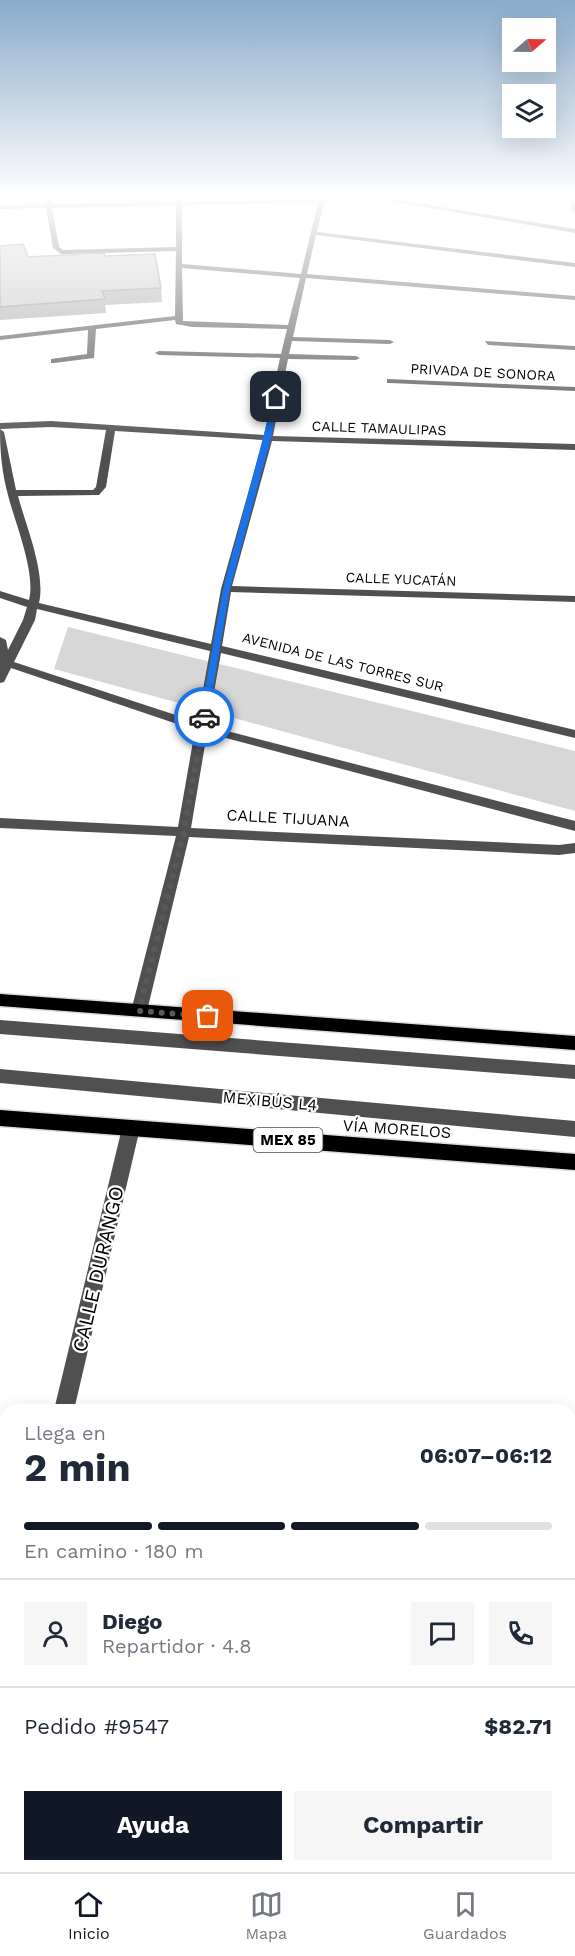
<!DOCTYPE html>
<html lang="es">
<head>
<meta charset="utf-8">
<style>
  body { margin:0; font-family:"Work Sans",sans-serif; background:#f6f6f7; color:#1f2937; height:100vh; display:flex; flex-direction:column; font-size:22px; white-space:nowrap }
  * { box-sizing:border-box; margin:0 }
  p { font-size:20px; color:#747a83 }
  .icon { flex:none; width:33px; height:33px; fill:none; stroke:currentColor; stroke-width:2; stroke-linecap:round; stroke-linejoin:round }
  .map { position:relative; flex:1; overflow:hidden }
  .panel { position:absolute; left:0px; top:1404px; width:576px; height:468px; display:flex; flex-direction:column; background:#fff; border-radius:18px 18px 0 0; box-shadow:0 6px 24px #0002 }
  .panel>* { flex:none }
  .needle { width:39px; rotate:70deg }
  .controls { position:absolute; left:502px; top:18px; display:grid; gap:12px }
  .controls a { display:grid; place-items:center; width:54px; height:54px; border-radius:0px; background:#fff; box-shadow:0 6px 24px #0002; font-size:30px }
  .pin { position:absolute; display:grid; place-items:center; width:51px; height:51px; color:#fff; margin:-26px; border-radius:12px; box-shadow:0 3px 9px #0006 }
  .courier { position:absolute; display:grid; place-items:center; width:60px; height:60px; margin:-30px; border:4px solid #1a73e8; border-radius:50%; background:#fff; color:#222; box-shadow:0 2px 8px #0007 }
  .overview em { font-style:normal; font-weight:700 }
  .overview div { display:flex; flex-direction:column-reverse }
  .overview { display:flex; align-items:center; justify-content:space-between; height:102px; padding:0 24px }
  h1 { font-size:39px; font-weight:700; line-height:45px }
  .bar { display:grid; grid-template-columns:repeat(4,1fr); gap:9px 6px; align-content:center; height:72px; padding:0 24px }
  .bar i { height:8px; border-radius:4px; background:#e0e1e3 }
  .bar .on { background:#111827 }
  .bar p { grid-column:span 4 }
  .line { display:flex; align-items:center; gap:15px; padding:0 24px; border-top:2px solid #e0e1e3 }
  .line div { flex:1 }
  .round { display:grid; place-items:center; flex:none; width:63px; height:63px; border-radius:0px; background:#f6f6f7 }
  .cta { display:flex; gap:12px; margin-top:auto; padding:12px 24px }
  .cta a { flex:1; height:69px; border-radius:0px; background:#111827; color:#fff; font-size:24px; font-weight:700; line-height:69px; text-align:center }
  .cta a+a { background:#f6f6f7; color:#1f2937 }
  .dock { display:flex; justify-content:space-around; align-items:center; height:84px; border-top:2px solid #e0e1e3; background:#fff; font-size:16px; color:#747a83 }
  .dock a { display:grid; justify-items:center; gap:3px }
  .dock .on { color:#111827 }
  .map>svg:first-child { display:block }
  .green { fill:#d7d7d7 }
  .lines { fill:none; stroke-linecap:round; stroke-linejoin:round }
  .major-casing { stroke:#dbdbdb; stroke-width:3 }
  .minor { fill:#505050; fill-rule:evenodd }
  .major { fill:#000; fill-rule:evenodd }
  .wall { fill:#a5a5a5 }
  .building { fill:#c0c0c0; stroke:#868686; stroke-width:1.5 }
  .route { fill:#1a73e8 }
  .done { stroke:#595959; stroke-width:6; stroke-dasharray:0 10.8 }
  .labels { text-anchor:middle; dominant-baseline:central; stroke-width:4.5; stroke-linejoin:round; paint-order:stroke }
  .far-street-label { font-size:14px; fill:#000; stroke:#fff }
  .shield { fill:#fff; stroke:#4c4c4c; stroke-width:1.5 }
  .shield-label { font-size:15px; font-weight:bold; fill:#000 }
  .street-label { font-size:16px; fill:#000; stroke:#fff }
  .near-street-label { font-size:20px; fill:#000; stroke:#fff }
</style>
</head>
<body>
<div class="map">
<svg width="575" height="1872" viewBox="0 0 575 1872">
  <rect width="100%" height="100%" fill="#fff"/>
  <path class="green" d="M68 627 575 751V811L54 669Z"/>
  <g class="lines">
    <g class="major-casing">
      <g id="major">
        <path d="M0 994 575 1036V1050L0 1006Z"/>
        <path d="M0 1110 575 1154V1170L0 1126Z"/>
      </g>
    </g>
    <g class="minor">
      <path d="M47 195H53L52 204 176 202V195H182V202L319 199 320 195H326L317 232 575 263V267L316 235 307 274 575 296V300L306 278 293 337 390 340 394 342 390 344 292 341 289 354 356 356 360 358 356 360 288 359 273 436 575 444V450L272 441 232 586 575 596V602L231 592 222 646 575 730V738L221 653 208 726 575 821V831L207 733 191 828 559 845 575 843V853L559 855 189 837 147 1011 145 1016H133L131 1011 176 836 0 828V818L178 827 195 730 11 668 4 682 0 683V637L6 640 8 650 23 620 27 607 0 598V591L29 600C36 572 15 523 8 495 2 473 0 452 0 429L4 432 16 490H93L96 487 106 430 51 427 0 429V423L51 421 264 435 280 358 159 355 155 353 159 351 281 354 287 329 192 327 176 324 175 320 96 329 94 358 54 363H51V359L87 354 88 330 0 340V336L175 316 176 251 61 254 53 248 46 208 0 209V205L46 204ZM318 203 301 274 182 264V205ZM176 205V247L63 250 59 247 52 208ZM182 268 300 278 288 325 183 321ZM115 431 263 440 221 589 211 644 39 603C46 573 26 526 18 496L99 495 106 487ZM37 609 210 651 197 722 14 662 35 620Z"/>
      <path d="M356 195H368L575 229V233Z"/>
      <path d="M569 195H575V213L572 211Z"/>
      <path d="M485 341 575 346V350L488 345Z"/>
      <path d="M387 379 575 387V391L390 383H387Z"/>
      <path d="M0 1020 575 1065V1079L0 1034Z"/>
      <path d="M0 1069 575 1121V1137L0 1083Z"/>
      <path d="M131 1120 137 1123 140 1128 74 1410H54L122 1128 125 1123Z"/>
      <path d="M6 1642V1689L0 1691V1645Z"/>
      <rect x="0" y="1740" width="6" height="26"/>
      <path d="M570 1805 575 1806V1832L570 1831Z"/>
    </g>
    <use href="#major" class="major"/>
  </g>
  <path class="wall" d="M0 246 28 257 105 256 161 288 162 302 105 305 106 313 0 320Z"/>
  <path class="building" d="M23 244 28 257 104 253 105 256 155 254 161 288 102 291 105 299 0 307V246Z"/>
  <linearGradient id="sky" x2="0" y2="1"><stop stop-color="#8aabca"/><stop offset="0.43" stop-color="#fff"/><stop offset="1" stop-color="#fff" stop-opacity="0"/></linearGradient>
  <rect width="575" height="457" fill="url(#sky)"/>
  <path class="route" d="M274 396 279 397 271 438 230 589 208 717 204 720 200 717 223 589Z"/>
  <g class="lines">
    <path class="done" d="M204 717 184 831 139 1011 208 1016"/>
  </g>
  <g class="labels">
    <g class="far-street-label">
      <text transform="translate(483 372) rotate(3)">PRIVADA DE SONORA</text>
      <text transform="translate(379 428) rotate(2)">CALLE TAMAULIPAS</text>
      <text transform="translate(401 579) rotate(2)">CALLE YUCATÁN</text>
      <text transform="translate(343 662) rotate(14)">AVENIDA DE LAS TORRES SUR</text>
    </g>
    <rect class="shield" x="253.5" y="1128" width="69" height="24" rx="4.5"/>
    <g class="shield-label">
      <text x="288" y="1140">MEX 85</text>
    </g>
    <g class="street-label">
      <text transform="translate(288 818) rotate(3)">CALLE TIJUANA</text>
      <text transform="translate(270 1101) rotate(5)">MEXIBÚS L4</text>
      <text transform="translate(397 1129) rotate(4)">VÍA MORELOS</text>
    </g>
    <g class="near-street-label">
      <text transform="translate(98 1269) rotate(-77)">CALLE DURANGO</text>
    </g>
  </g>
</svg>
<div class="controls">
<a><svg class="needle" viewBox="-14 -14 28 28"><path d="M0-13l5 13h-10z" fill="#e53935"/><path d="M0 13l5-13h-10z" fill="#747a83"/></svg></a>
<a><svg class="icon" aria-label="layers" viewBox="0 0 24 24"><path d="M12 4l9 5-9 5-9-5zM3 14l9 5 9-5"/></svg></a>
</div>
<div class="pin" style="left:208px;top:1016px;background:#ea580c"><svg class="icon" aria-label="bag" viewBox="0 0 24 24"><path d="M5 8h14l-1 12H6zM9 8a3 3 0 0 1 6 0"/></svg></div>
<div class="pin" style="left:276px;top:397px;background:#1f2937"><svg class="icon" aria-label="home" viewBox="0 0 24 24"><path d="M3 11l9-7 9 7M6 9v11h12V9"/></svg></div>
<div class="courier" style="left:204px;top:717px"><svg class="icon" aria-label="car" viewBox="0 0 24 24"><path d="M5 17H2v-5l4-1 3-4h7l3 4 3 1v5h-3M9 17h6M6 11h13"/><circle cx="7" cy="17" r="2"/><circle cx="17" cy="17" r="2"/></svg></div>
<section class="panel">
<div class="overview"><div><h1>2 min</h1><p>Llega en</p></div><em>06:07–06:12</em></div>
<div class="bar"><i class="on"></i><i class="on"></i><i class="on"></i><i></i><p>En camino · 180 m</p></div>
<div class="line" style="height:108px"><a class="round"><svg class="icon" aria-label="person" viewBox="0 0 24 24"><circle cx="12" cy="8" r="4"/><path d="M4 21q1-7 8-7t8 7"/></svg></a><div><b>Diego</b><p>Repartidor · 4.8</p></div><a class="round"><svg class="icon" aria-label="chat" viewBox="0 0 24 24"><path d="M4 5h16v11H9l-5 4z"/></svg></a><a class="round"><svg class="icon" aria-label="phone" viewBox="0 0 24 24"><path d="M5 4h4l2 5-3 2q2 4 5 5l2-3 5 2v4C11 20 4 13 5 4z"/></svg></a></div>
<div class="line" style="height:78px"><div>Pedido #9547</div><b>$82.71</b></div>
<div class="cta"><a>Ayuda</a><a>Compartir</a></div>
</section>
</div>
<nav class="dock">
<a class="on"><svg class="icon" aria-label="home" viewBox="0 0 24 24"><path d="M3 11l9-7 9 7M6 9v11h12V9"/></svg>Inicio</a>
<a><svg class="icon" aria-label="map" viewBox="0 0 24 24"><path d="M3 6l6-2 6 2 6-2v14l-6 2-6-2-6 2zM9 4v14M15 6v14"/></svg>Mapa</a>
<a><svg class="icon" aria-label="saved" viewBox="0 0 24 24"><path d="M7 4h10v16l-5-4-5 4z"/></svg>Guardados</a>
</nav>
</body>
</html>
